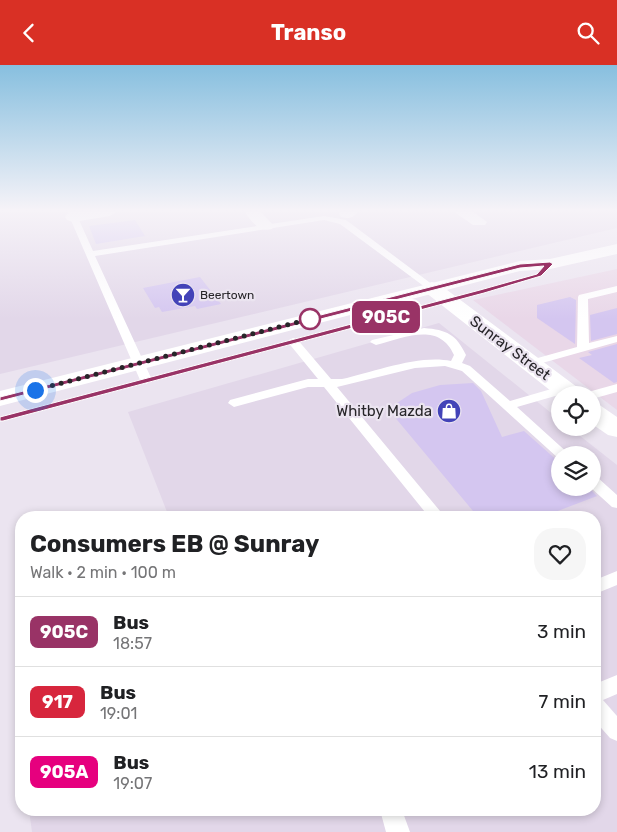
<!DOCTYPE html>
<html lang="en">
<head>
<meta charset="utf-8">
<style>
  body { margin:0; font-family:Rubik,sans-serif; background:#f6f6f6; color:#202124; height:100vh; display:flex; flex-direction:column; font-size:19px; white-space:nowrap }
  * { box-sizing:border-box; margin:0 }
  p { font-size:16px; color:#757577 }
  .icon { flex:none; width:28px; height:28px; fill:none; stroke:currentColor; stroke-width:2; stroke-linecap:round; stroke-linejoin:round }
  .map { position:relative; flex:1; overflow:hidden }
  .panel { position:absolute; left:15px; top:446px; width:586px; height:305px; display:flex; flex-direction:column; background:#fff; border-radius:20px; box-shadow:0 2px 8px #0003 }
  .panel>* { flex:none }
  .badge { padding:0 10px; border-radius:8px; font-size:18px; line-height:32px }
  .controls { position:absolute; left:551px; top:321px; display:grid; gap:10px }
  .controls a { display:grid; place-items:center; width:50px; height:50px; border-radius:50%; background:#fff; box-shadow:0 2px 8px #0003; font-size:25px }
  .you { position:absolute; width:25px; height:25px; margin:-12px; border:4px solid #fff; border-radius:50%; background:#1a73e8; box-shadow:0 0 0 8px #1a73e833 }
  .map>.badge { position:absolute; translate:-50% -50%; box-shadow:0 0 0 2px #fff }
  .round { display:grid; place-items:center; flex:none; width:52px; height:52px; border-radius:20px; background:#f6f6f6 }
  .head { display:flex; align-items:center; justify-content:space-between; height:85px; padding:0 15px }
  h1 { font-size:24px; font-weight:700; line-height:38px }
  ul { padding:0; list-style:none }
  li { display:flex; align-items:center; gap:15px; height:70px; padding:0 15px; border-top:1px solid #e0e0e0 }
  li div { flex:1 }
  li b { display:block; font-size:19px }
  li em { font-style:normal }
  li .badge { min-width:55px; font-weight:700; text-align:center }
  header { display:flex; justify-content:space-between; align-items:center; height:65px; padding:0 15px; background:#d93025; color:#fff; font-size:22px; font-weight:700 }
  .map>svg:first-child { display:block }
  .built { fill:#e2d7e9; fill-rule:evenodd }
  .industrial { fill:#e9d7e8 }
  .building { fill:#d4c6f0 }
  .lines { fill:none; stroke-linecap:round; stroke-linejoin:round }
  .lane { fill:#fff; fill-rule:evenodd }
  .street { fill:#fff; fill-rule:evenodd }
  .secondary { fill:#fff; fill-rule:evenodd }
  .line { fill:#936; stroke:#fff }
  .walk { stroke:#272529; stroke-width:5; stroke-dasharray:0 9 }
  .stop-dot { fill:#fff; stroke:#936; stroke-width:2.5 }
  .labels { text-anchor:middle; stroke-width:4.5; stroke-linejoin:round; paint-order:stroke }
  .far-poi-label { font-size:12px; fill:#272529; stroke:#ebe4f0; text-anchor:start }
  .street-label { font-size:15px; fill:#272529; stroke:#ebe4f0 }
  .poi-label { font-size:15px; fill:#272529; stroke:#ebe4f0; text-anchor:end }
</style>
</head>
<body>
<header><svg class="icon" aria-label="back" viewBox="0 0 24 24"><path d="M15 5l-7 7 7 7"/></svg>Transo<svg class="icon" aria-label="search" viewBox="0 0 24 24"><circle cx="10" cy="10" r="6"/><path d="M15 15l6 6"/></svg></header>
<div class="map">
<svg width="617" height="767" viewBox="0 0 617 767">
  <rect width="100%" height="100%" fill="#ebe4f0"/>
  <!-- built -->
  <g class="built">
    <polygon points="617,146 617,163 0,309 0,147"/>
    <path d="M439,258L560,355V362L570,363L617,400V767H32L29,745H595V452H169L128,347ZM560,390H592V422H560Z"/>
  </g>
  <!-- industrial -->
  <polygon class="industrial" points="617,204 617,345 473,235"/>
  <!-- building -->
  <g class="building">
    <polygon points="135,155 145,171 96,179 89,161"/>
    <polygon points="200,212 221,239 197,244 195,241 162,247 159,242 155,243 143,223"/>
    <polygon points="570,232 576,235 575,279 537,253 537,240"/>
    <polygon points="617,243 617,269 591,276 590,250"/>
    <polygon points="617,279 617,317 614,318 579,293 592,290 588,287"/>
    <polygon points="473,318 481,326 502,372 524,366 560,398 560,422 588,422 597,431 542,452 478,452 388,344 412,328 440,320"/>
  </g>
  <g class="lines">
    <!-- lane -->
    <g class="lane">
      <polygon points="67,146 75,146 93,186 324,151 346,155 437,223 435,225 429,225 340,159 324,155 95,191 152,315 146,319 140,315"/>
      <polygon points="617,221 617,227 588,234 589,278 617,271 617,277 535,300 527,300 525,298 527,296 577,282 578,232 579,230"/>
      <path d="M424,263C447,265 456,269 466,290L462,298L470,301L510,336L565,320L569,321L571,324L569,327L517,342L570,390H560V394L558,393L462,306L445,301L415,303L337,322L445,452H429L324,322H308L234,342L228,338L230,335L308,314H318L287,276L293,273L297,274L331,314H342C373,307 420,289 451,296L454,290C439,256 404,273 376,280L370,277L372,275Z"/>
      <polygon points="617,319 617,327 592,334 592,330 586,330 588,327"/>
      <polygon points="592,411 597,412 617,430 617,443 612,442 590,422 592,422"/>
      <polygon points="617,506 617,520 595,529 595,515"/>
      <polygon points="617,610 617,629 603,635 617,651 617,676 610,673 595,656 595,619"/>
      <polygon points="380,745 402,745 410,767 386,767"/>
    </g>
    <!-- street -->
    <g class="street">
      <polygon points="117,146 110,151 73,157 67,155 65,152 67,149 78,146"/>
      <path d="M244,146H260L274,161L272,164C259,168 251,156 244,146Z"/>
      <path d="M341,146H358C354,153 349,154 341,152L339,149Z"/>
      <polygon points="453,146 472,146 487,157 485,160 473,160"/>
      <polygon points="432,217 439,219 581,325 584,330 560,330 560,333 425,227 422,223 425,219"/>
      <polygon points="592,338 601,341 617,352 617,372 608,370 592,359"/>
    </g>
    <!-- secondary -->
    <polygon class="secondary" points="617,179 617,189 550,204 520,206 0,341 0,326 520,196 550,194"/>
  </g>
  <!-- sky -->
  <linearGradient id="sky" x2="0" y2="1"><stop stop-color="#87bfdf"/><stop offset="0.57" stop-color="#f6f3f8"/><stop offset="1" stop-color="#f6f3f8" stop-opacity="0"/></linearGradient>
  <rect width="617" height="254" fill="url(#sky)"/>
  <!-- line -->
  <polygon class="line" points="550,197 553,199 541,211 484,228 3,356 0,356 0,352 480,225 537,209 544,201 520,203 0,336 0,332 520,199"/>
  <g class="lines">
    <!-- walk -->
    <polyline class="walk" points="35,325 310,254"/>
  </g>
  <!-- icons -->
  <defs>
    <g id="bar-disc" transform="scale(1.25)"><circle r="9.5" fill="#4343b8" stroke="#ebe4f0"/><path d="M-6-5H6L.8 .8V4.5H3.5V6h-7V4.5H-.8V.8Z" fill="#fff"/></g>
    <g id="shop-disc" transform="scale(1.25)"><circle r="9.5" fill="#4343b8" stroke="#ebe4f0"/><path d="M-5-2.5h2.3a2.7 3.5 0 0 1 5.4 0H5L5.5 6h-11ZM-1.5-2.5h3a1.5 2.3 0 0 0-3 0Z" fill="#fff"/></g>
  </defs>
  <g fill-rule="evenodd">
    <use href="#bar-disc" x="183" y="230"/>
    <use href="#shop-disc" x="449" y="346"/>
  </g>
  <!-- markers -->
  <circle class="stop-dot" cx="310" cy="254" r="10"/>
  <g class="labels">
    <!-- far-poi labels -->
    <g class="far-poi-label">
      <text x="200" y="234">Beertown</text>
    </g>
    <!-- street labels -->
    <g class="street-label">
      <text transform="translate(510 283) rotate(37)" y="5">Sunray Street</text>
    </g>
    <!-- poi labels -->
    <g class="poi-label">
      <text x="432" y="351">Whitby Mazda</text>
    </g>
  </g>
</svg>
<div class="controls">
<a><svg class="icon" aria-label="locate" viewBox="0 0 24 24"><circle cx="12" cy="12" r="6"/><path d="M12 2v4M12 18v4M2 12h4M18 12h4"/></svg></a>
<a><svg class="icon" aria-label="layers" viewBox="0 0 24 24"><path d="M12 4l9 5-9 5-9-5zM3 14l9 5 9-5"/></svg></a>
</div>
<div class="you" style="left:35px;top:325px"></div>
<b class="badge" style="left:386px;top:252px;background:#936;color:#fff">905C</b>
<section class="panel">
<div class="head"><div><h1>Consumers EB @ Sunray</h1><p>Walk · 2 min · 100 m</p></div><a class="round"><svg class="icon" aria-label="heart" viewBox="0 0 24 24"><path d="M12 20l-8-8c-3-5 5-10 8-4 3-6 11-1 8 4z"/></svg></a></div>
<ul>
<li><span class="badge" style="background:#936;color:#fff">905C</span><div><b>Bus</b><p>18:57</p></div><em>3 min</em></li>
<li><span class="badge" style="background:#d7263d;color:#fff">917</span><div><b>Bus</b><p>19:01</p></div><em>7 min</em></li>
<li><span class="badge" style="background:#e6007e;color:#fff">905A</span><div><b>Bus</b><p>19:07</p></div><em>13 min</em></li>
</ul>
</section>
</div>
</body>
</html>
